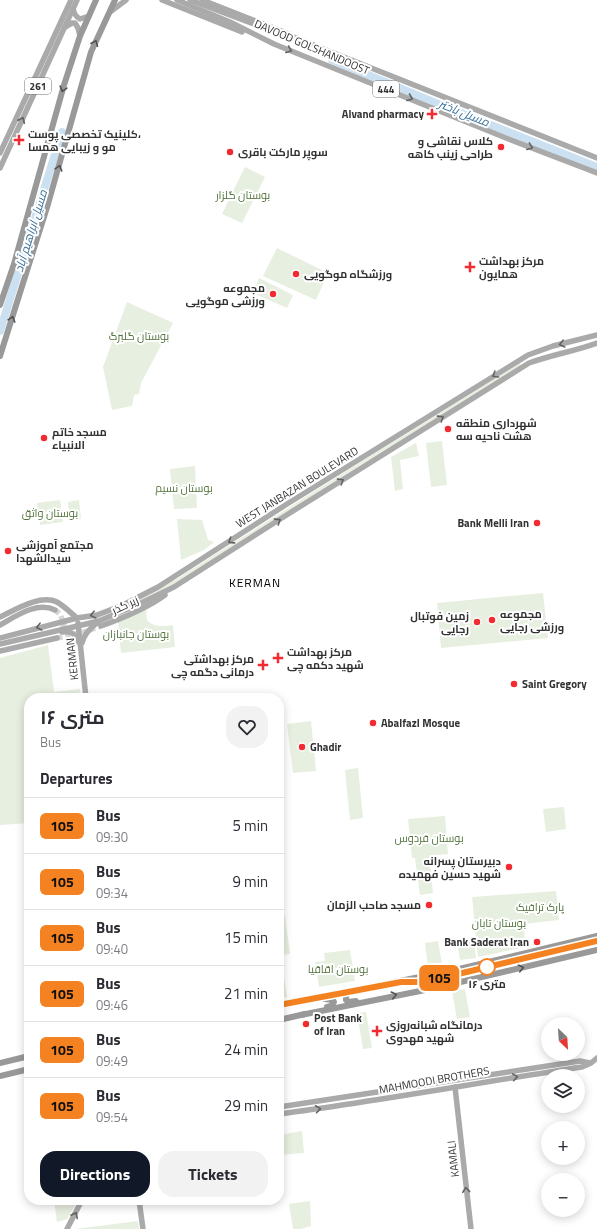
<!DOCTYPE html>
<html lang="en">
<head>
<meta charset="utf-8">
<style>
  body { margin:0; font-family:"Titillium Web",Cairo,sans-serif; background:#f2f2f3; color:#2b2b33; height:100vh; display:flex; flex-direction:column; font-size:15px; white-space:nowrap }
  * { box-sizing:border-box; margin:0 }
  p { font-size:13px; color:#7c7c81 }
  .icon { flex:none; width:22px; height:22px; fill:none; stroke:currentColor; stroke-width:2; stroke-linecap:round; stroke-linejoin:round }
  .map { position:relative; flex:1; overflow:hidden }
  .side { position:absolute; left:24px; top:693px; width:260px; height:512px; display:flex; flex-direction:column; background:#fff; border-radius:16px; box-shadow:0 2px 10px #0003 }
  .side>* { flex:none }
  .badge { padding:0 8px; border-radius:6px; font-size:14px; line-height:26px }
  .needle { width:26px; rotate:155deg }
  .fabs { position:absolute; left:541px; top:1017px; display:grid; gap:8px }
  .fabs a { display:grid; place-items:center; width:44px; height:44px; border-radius:50%; background:#fff; box-shadow:0 2px 10px #0003; font-size:20px }
  .map>.badge { position:absolute; translate:-50% -50%; box-shadow:0 0 0 2px #fff }
  h2 { padding:0 16px; font-size:15px; line-height:36px }
  .round { display:grid; place-items:center; flex:none; width:42px; height:42px; border-radius:16px; background:#f2f2f3 }
  .head { display:flex; align-items:center; justify-content:space-between; height:68px; padding:0 16px }
  h1 { font-size:19px; font-weight:700; line-height:30px }
  .button { display:flex; gap:8px; margin-top:auto; padding:8px 16px }
  .button a { flex:1; height:46px; border-radius:16px; background:#111827; color:#fff; font-size:16px; font-weight:700; line-height:46px; text-align:center }
  .button a+a { background:#f2f2f3; color:#2b2b33 }
  ul { padding:0; list-style:none }
  li { display:flex; align-items:center; gap:12px; height:56px; padding:0 16px; border-top:1px solid #e1e1e2 }
  li div { flex:1 }
  li b { display:block; font-size:15px }
  li em { font-style:normal }
  li .badge { min-width:44px; font-weight:700; text-align:center }
  .map>svg:first-child { display:block }
  .green { fill:#e7efe0 }
  .lines { fill:none; stroke-linecap:round; stroke-linejoin:round }
  .river { stroke:#cbe0f0; stroke-width:8 }
  .major-tunnel { stroke:#d6d6d6; stroke-width:5.5; stroke-dasharray:5.5 3; stroke-linecap:butt }
  .major { stroke:#aaa; stroke-width:5.5 }
  .highway { stroke:#999; stroke-width:6 }
  .oneway { stroke:#515151 }
  .oneway2 { stroke:#626262 }
  .line-casing { stroke:#fff; stroke-width:9 }
  .line { stroke:#f58220; stroke-width:6 }
  .poi-dot { fill:#f22b30; stroke:#fff; stroke-width:1.5 }
  .stop-dot { fill:#fff; stroke:#f58220; stroke-width:2 }
  .labels { text-anchor:middle; stroke-width:4; stroke-linejoin:round; paint-order:stroke }
  .shield { fill:#fff; stroke:#707070; stroke-width:1 }
  .shield-label { font-size:10px; font-weight:bold; fill:#323232 }
  .street-label { font-size:11px; fill:#323232; stroke:#fff }
  .poi-label { font-size:11px; font-weight:bold; fill:#323232; stroke:#fff; text-anchor:start }
  .park-label { font-size:11px; fill:#52723b; stroke:#fff }
  .stop-label { font-size:11px; font-weight:bold; fill:#323232; stroke:#fff }
  .water-label { font-size:12px; font-style:italic; fill:#38709b; stroke:#fff }
  .neighbourhood-label { font-size:12px; letter-spacing:1px; fill:#000; stroke:#fff }
</style>
</head>
<body>
<div class="map">
<svg width="597" height="1229" viewBox="0 0 597 1229">
  <rect width="100%" height="100%" fill="#fff"/>
  <!-- green -->
  <g class="green">
    <polygon points="245,167 265,177 242,223 222,214"/>
    <polygon points="277,248 328,273 316,300 263,276"/>
    <polygon points="259,278 293,295 287,308 253,293"/>
    <polygon points="127,302 173,323 141,383 139,394 134,395 132,406 112,410 103,367"/>
    <polygon points="520,363 521,364 519,367 349,472 180,581 123,609 91,621 88,620 149,593 178,578 348,470"/>
    <polygon points="442,441 447,485 431,487 426,443"/>
    <polygon points="416,443 419,456 400,460 403,489 395,491 391,457"/>
    <polygon points="195,466 197,508 174,509 170,469"/>
    <polygon points="60,500 63,522 40,525 37,503"/>
    <polygon points="79,500 81,519 70,521 68,502"/>
    <polygon points="177,519 202,520 208,540 214,542 204,550 181,560"/>
    <polygon points="543,593 548,638 441,648 437,603"/>
    <path d="M146,609L147,620C154,628 164,626 173,625L175,647L121,653L118,622Z"/>
    <polygon points="48,645 54,692 80,689 81,698 29,698 29,823 0,825 0,658"/>
    <polygon points="311,721 316,771 293,773 287,724"/>
    <polygon points="358,768 363,818 350,820 345,770"/>
    <polygon points="564,807 566,829 546,832 543,809"/>
    <polygon points="445,816 448,854 429,856 433,893 420,895 415,858 412,858 408,819"/>
    <polygon points="556,891 559,920 524,924 525,947 478,957 472,897"/>
    <polygon points="285,916 290,954 281,955 279,935 279,917"/>
    <polygon points="473,938 476,958 460,960 457,940"/>
    <polygon points="438,941 442,964 428,967 425,943"/>
    <polygon points="350,950 355,981 319,987 315,962 325,961 324,953"/>
    <polygon points="282,965 287,997 279,998 279,966"/>
    <polygon points="465,989 470,1017 457,1019 452,991"/>
    <polygon points="366,1012 372,1048 363,1049 357,1013"/>
    <polygon points="302,1131 304,1153 279,1155 279,1135"/>
    <polygon points="54,1200 78,1200 67,1219 57,1222"/>
    <polygon points="310,1201 311,1226 301,1229 293,1229 289,1204"/>
    <polygon points="138,1221 139,1229 75,1229"/>
  </g>
  <g class="lines">
    <!-- river -->
    <g class="river">
      <polyline points="332,60 443,106 597,167"/>
      <polyline points="0,331 62,132"/>
    </g>
    <!-- major-tunnel -->
    <g class="major-tunnel">
      <polyline points="55,610 60,614 64,624 61,633"/>
      <polyline points="57,638 84,632 101,626"/>
    </g>
    <!-- major -->
    <g class="major">
      <polyline points="162,0 242,32"/>
      <polyline points="177,0 230,22 274,44 511,140 597,173"/>
      <polyline points="190,0 283,35 291,36 597,158"/>
      <polyline points="202,0 289,34"/>
      <path d="M73,8C74,13 75,16 80,19L89,16"/>
      <polyline points="110,12 126,0"/>
      <polyline points="65,27 72,23 75,23 78,28 80,36"/>
      <polyline points="0,153 71,0"/>
      <polyline points="0,168 77,0"/>
      <path d="M0,617C15,610 40,594 57,602C64,606 71,613 77,618"/>
      <polyline points="78,623 86,698"/>
      <path d="M0,625C16,616 37,601 55,610"/>
      <path d="M101,626C123,618 146,609 165,595"/>
      <path d="M62,632C71,631 75,633 78,642"/>
      <polyline points="0,638 77,618 97,615 123,605 158,587 287,504 528,355 553,346 597,335"/>
      <path d="M82,643C84,634 90,628 98,622"/>
      <path d="M0,644L99,621L135,606L174,587L285,516L529,363C551,355 575,351 597,343"/>
      <polyline points="0,651 57,638"/>
      <polyline points="455,1087 471,1229"/>
      <polyline points="279,1107 580,1061 590,1063"/>
      <path d="M279,1114C380,1101 481,1082 582,1067L591,1063L597,1058"/>
      <polyline points="139,1200 143,1229"/>
      <polyline points="67,1229 82,1200"/>
    </g>
    <!-- highway -->
    <g class="highway">
      <polyline points="0,305 14,264 64,85 80,36 96,0"/>
      <polyline points="0,356 48,204 91,52 115,0"/>
      <polyline points="351,992 346,995 346,1000 349,1002 356,1001"/>
      <polyline points="325,999 333,1000 334,1002 331,1006 327,1007"/>
      <polyline points="279,1005 455,970 597,936"/>
      <polyline points="301,1015 435,988 597,950"/>
      <polyline points="279,1020 305,1014"/>
      <polyline points="0,1063 29,1056"/>
      <polyline points="0,1076 29,1069"/>
    </g>
  </g>
  <!-- one-way arrows -->
  <defs><path id="oneway-chevron" d="M-2-3.5L2.5 0L-2 3.5" fill="none" stroke-width="1.6" stroke-linecap="round" stroke-linejoin="round"/></defs>
  <g class="oneway">
    <use href="#oneway-chevron" transform="translate(95 43) rotate(-68)"/>
    <use href="#oneway-chevron" transform="translate(63 89) rotate(106)"/>
    <use href="#oneway-chevron" transform="translate(59 168) rotate(-73)"/>
    <use href="#oneway-chevron" transform="translate(12 319) rotate(-73)"/>
    <use href="#oneway-chevron" transform="translate(521 968) rotate(-13)"/>
    <use href="#oneway-chevron" transform="translate(394 995) rotate(-13)"/>
  </g>
  <g class="oneway2">
    <use href="#oneway-chevron" transform="translate(289 50) rotate(22)"/>
    <use href="#oneway-chevron" transform="translate(410 98) rotate(22)"/>
    <use href="#oneway-chevron" transform="translate(22 120) rotate(-65)"/>
    <use href="#oneway-chevron" transform="translate(530 147) rotate(21)"/>
    <use href="#oneway-chevron" transform="translate(562 344) rotate(167)"/>
    <use href="#oneway-chevron" transform="translate(495 375) rotate(149)"/>
    <use href="#oneway-chevron" transform="translate(441 418) rotate(-32)"/>
    <use href="#oneway-chevron" transform="translate(341 481) rotate(-32)"/>
    <use href="#oneway-chevron" transform="translate(278 521) rotate(-33)"/>
    <use href="#oneway-chevron" transform="translate(231 541) rotate(147)"/>
    <use href="#oneway-chevron" transform="translate(93 615) rotate(166)"/>
    <use href="#oneway-chevron" transform="translate(39 627) rotate(166)"/>
    <use href="#oneway-chevron" transform="translate(515 1077) rotate(-9)"/>
    <use href="#oneway-chevron" transform="translate(318 1109) rotate(-8)"/>
    <use href="#oneway-chevron" transform="translate(466 1190) rotate(-96)"/>
    <use href="#oneway-chevron" transform="translate(75 1215) rotate(-63)"/>
  </g>
  <g class="lines">
    <!-- line casing -->
    <g class="line-casing">
      <polyline id="line" points="279,1005 401,982 418,982 454,975 597,941"/>
    </g>
    <!-- line -->
    <use href="#line" class="line"/>
  </g>
  <!-- markers -->
  <g class="poi-dot">
    <path d="M430 108h4v4h4v4h-4v4h-4v-4h-4v-4h4z"/>
    <path d="M17 134h4v4h4v4h-4v4h-4v-4h-4v-4h4z"/>
    <circle cx="501" cy="147" r="4"/>
    <circle cx="230" cy="152" r="4"/>
    <path d="M468 261h4v4h4v4h-4v4h-4v-4h-4v-4h4z"/>
    <circle cx="296" cy="274" r="4"/>
    <circle cx="273" cy="294" r="4"/>
    <circle cx="448" cy="429" r="4"/>
    <circle cx="44" cy="438" r="4"/>
    <circle cx="537" cy="523" r="4"/>
    <circle cx="8" cy="551" r="4"/>
    <circle cx="492" cy="620" r="4"/>
    <circle cx="477" cy="622" r="4"/>
    <path d="M276 652h4v4h4v4h-4v4h-4v-4h-4v-4h4z"/>
    <path d="M261 659h4v4h4v4h-4v4h-4v-4h-4v-4h4z"/>
    <circle cx="514" cy="684" r="4"/>
    <circle cx="373" cy="723" r="4"/>
    <circle cx="302" cy="747" r="4"/>
    <circle cx="509" cy="867" r="4"/>
    <circle cx="429" cy="905" r="4"/>
    <circle cx="537" cy="942" r="4"/>
    <circle cx="306" cy="1024" r="4"/>
    <path d="M375 1025h4v4h4v4h-4v4h-4v-4h-4v-4h4z"/>
  </g>
  <circle class="stop-dot" cx="487" cy="967" r="8"/>
  <g class="labels">
    <!-- shield labels -->
    <g class="shield">
      <rect x="25" y="78" width="26" height="16" rx="3"/>
      <rect x="373" y="81" width="26" height="16" rx="3"/>
    </g>
    <g class="shield-label">
      <text x="38" y="90">261</text>
      <text x="386" y="93">444</text>
    </g>
    <!-- street labels -->
    <g class="street-label">
      <text transform="translate(312 47) rotate(23)" y="4">DAVOOD GOLSHANDOOST</text>
      <text transform="translate(297 487) rotate(-32)" y="4">WEST JANBAZAN BOULEVARD</text>
      <text transform="translate(125 605) rotate(-25)" y="4">زیر گذر</text>
      <text transform="translate(72 659) rotate(-96)" y="4">KERMAN</text>
      <text transform="translate(434 1080) rotate(-10)" y="4">MAHMOODI BROTHERS</text>
      <text transform="translate(453 1159) rotate(-96)" y="4">KAMALI</text>
    </g>
    <!-- poi labels -->
    <g class="poi-label">
      <text x="424" y="118" text-anchor="end">Alvand pharmacy</text>
      <text x="28" y="138">کلینیک تخصصی پوست،<tspan x="28" dy="13">مو و زیبایی همسا</tspan></text>
      <text x="493" y="145" text-anchor="end">کلاس نقاشی و<tspan x="493" dy="13">طراحی زینب کاهه</tspan></text>
      <text x="238" y="156">سوپر مارکت باقری</text>
      <text x="479" y="265">مرکز بهداشت<tspan x="479" dy="13">همایون</tspan></text>
      <text x="304" y="278">ورزشگاه موگویی</text>
      <text x="265" y="292" text-anchor="end">مجموعه<tspan x="265" dy="13">ورزشی موگویی</tspan></text>
      <text x="456" y="427">شهرداری منطقه<tspan x="456" dy="13">هشت ناحیه سه</tspan></text>
      <text x="52" y="436">مسجد خاتم<tspan x="52" dy="13">الانبیاء</tspan></text>
      <text x="529" y="527" text-anchor="end">Bank Melli Iran</text>
      <text x="16" y="549">مجتمع آموزشی<tspan x="16" dy="13">سیدالشهدا</tspan></text>
      <text x="500" y="618">مجموعه<tspan x="500" dy="13">ورزشی رجایی</tspan></text>
      <text x="469" y="620" text-anchor="end">زمین فوتبال<tspan x="469" dy="13">رجایی</tspan></text>
      <text x="287" y="656">مرکز بهداشت<tspan x="287" dy="13">شهید دکمه چی</tspan></text>
      <text x="254" y="663" text-anchor="end">مرکز بهداشتی<tspan x="254" dy="13">درمانی دگمه چی</tspan></text>
      <text x="522" y="688">Saint Gregory</text>
      <text x="381" y="727">Abalfazl Mosque</text>
      <text x="310" y="751">Ghadir</text>
      <text x="501" y="865" text-anchor="end">دبیرستان پسرانه<tspan x="501" dy="13">شهید حسین فهمیده</tspan></text>
      <text x="421" y="909" text-anchor="end">مسجد صاحب الزمان</text>
      <text x="529" y="946" text-anchor="end">Bank Saderat Iran</text>
      <text x="314" y="1022">Post Bank<tspan x="314" dy="13">of Iran</tspan></text>
      <text x="386" y="1029">درمانگاه شبانه‌روزی<tspan x="386" dy="13">شهید مهدوی</tspan></text>
    </g>
    <!-- park labels -->
    <g class="park-label">
      <text x="243" y="199">بوستان گلزار</text>
      <text x="139" y="340">بوستان گلبرگ</text>
      <text x="184" y="492">بوستان نسیم</text>
      <text x="50" y="517">بوستان واثق</text>
      <text x="136" y="638">بوستان جانبازان</text>
      <text x="429" y="842">بوستان فردوس</text>
      <text x="540" y="911">پارک ترافیک</text>
      <text x="499" y="927">بوستان تابان</text>
      <text x="338" y="973">بوستان اقاقیا</text>
    </g>
    <!-- stop labels -->
    <g class="stop-label">
      <text x="487" y="988">۱۶ متری</text>
    </g>
    <!-- water labels -->
    <g class="water-label">
      <text transform="translate(464 113) rotate(22)" y="4">مسیل باختر</text>
      <text transform="translate(31 231) rotate(-73)" y="4">مسیل ابراهیم آباد</text>
    </g>
    <!-- neighbourhood labels -->
    <g class="neighbourhood-label">
      <text x="255" y="587">KERMAN</text>
    </g>
  </g>
</svg>
<div class="fabs">
<a><svg class="needle" viewBox="-14 -14 28 28"><path d="M0-13l5 13h-10z" fill="#e53935"/><path d="M0 13l5-13h-10z" fill="#7c7c81"/></svg></a>
<a><svg class="icon" aria-label="layers" viewBox="0 0 24 24"><path d="M12 4l9 5-9 5-9-5zM3 14l9 5 9-5"/></svg></a>
<a>+</a>
<a>−</a>
</div>
<b class="badge" style="left:439px;top:978px;background:#f58220;color:#111">105</b>
<section class="side">
<div class="head"><div><h1>۱۶ متری</h1><p>Bus</p></div><a class="round"><svg class="icon" aria-label="heart" viewBox="0 0 24 24"><path d="M12 20l-8-8c-3-5 5-10 8-4 3-6 11-1 8 4z"/></svg></a></div>
<h2>Departures</h2>
<ul>
<li><span class="badge" style="background:#f58220;color:#111">105</span><div><b>Bus</b><p>09:30</p></div><em>5 min</em></li>
<li><span class="badge" style="background:#f58220;color:#111">105</span><div><b>Bus</b><p>09:34</p></div><em>9 min</em></li>
<li><span class="badge" style="background:#f58220;color:#111">105</span><div><b>Bus</b><p>09:40</p></div><em>15 min</em></li>
<li><span class="badge" style="background:#f58220;color:#111">105</span><div><b>Bus</b><p>09:46</p></div><em>21 min</em></li>
<li><span class="badge" style="background:#f58220;color:#111">105</span><div><b>Bus</b><p>09:49</p></div><em>24 min</em></li>
<li><span class="badge" style="background:#f58220;color:#111">105</span><div><b>Bus</b><p>09:54</p></div><em>29 min</em></li>
</ul>
<div class="button"><a>Directions</a><a>Tickets</a></div>
</section>
</div>
</body>
</html>
